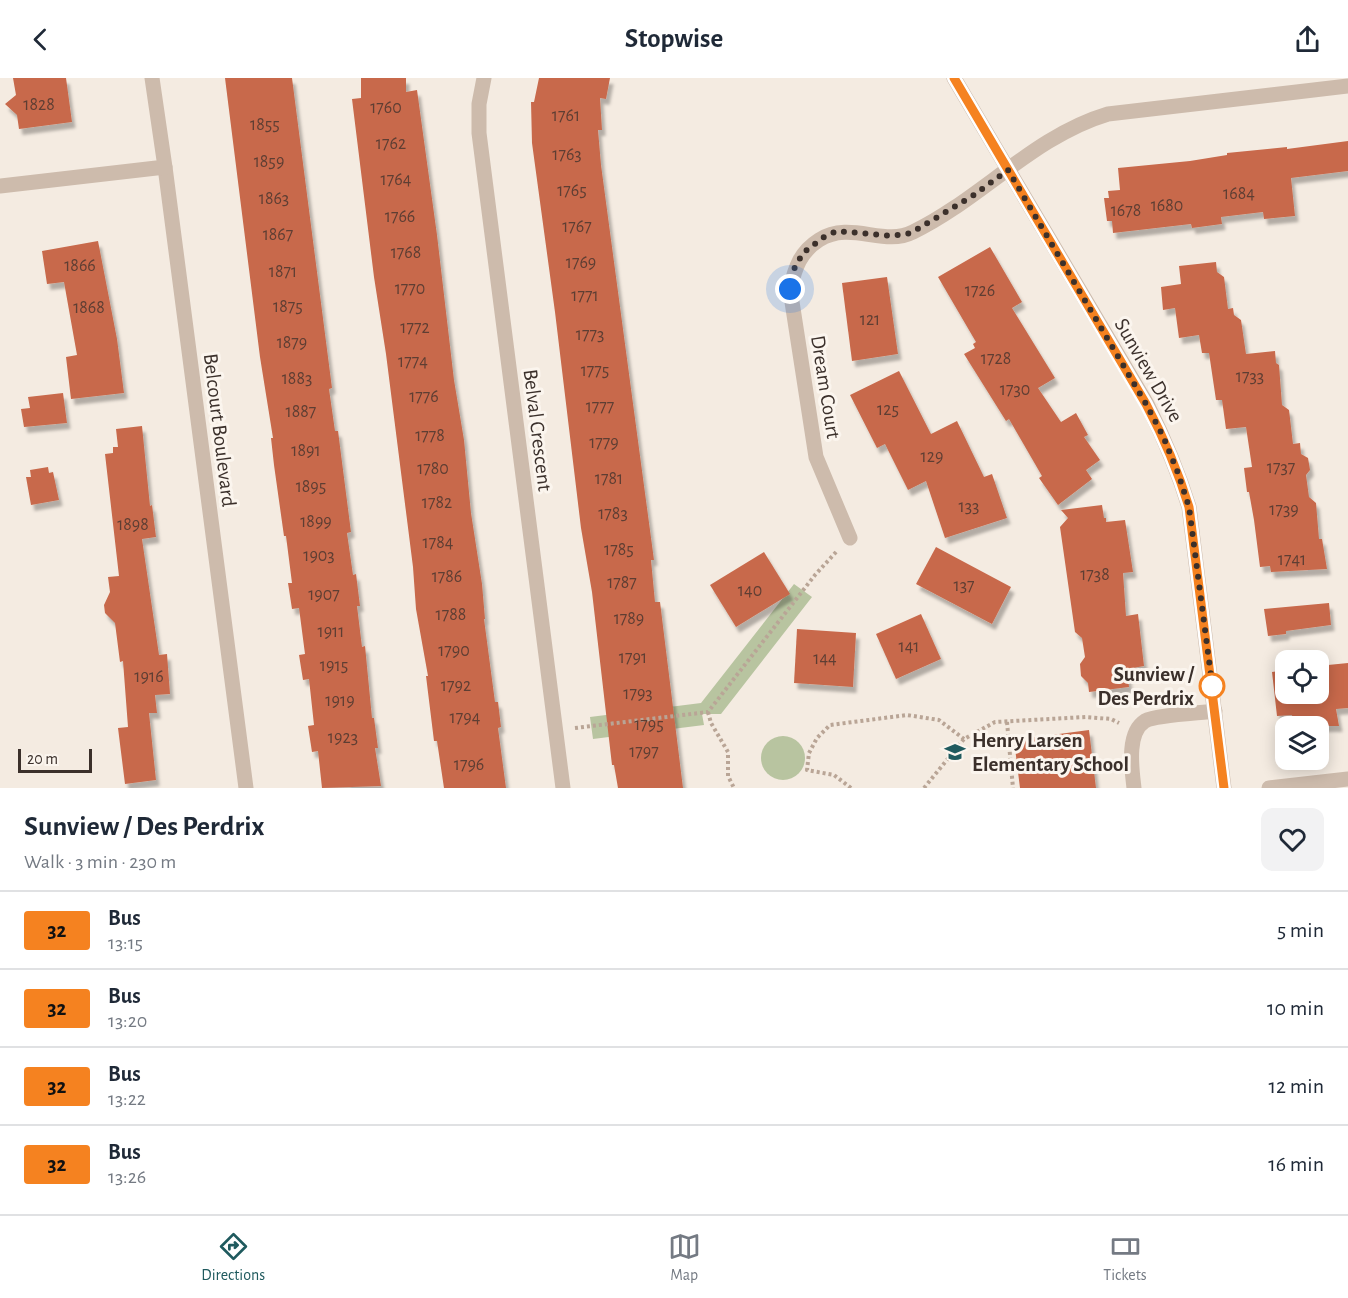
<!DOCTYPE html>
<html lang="en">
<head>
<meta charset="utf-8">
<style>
  body { margin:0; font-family:"Alegreya Sans",sans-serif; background:#f2f2f3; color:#1f2937; height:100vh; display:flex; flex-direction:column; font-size:22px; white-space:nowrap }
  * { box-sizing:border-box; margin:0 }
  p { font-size:20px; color:#747a83 }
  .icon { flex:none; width:33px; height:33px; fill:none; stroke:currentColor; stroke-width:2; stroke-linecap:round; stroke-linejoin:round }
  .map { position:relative; height:710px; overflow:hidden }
  .sheet { display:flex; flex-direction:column; background:#fff; flex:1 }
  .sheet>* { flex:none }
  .badge { padding:0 12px; border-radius:4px; font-size:21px; line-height:39px }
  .tools { position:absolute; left:1275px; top:572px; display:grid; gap:12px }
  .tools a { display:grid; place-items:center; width:54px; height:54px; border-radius:12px; background:#fff; box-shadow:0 3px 15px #0003; font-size:30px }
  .scale { position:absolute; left:18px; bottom:15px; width:74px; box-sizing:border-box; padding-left:6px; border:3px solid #3b302b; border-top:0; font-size:16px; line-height:21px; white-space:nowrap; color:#3b302b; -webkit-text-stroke:4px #fbf5ee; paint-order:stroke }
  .you { position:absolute; width:30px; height:30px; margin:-15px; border:4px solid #fff; border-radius:50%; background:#1a73e8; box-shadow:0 0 0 9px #1a73e833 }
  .map>.badge { position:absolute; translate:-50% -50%; box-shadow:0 0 0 3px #fff }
  .round { display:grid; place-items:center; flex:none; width:63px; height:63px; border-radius:12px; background:#f2f2f3 }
  .summary { display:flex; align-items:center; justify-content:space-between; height:102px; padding:0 24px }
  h1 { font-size:28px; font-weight:600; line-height:45px }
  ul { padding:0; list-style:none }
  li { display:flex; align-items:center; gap:18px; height:78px; padding:0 24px; border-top:2px solid #e0e1e3 }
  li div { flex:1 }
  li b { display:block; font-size:22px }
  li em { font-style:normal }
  li .badge { min-width:66px; font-weight:700; text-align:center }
  header { display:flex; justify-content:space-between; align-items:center; height:78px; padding:0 24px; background:#fff; font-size:27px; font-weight:600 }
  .tab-bar { display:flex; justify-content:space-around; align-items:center; height:84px; border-top:2px solid #e0e1e3; background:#fff; font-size:16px; color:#747a83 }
  .tab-bar a { display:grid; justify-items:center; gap:3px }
  .tab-bar .current { color:#1f5a5e }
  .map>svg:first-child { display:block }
  .green { fill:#b8c4a0 }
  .building { fill:#c8694b; filter:url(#shadow) }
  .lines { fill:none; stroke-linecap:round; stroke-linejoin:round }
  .path { stroke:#b9a596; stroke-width:4; stroke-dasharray:3 3; stroke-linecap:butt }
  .service { stroke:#cdbbac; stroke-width:15 }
  .minor { stroke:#cdbbac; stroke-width:15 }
  .tertiary { stroke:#cdbbac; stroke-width:15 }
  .line-casing { stroke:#fff; stroke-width:14 }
  .line { stroke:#f58220; stroke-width:9 }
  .walk { stroke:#3b302b; stroke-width:6; stroke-dasharray:0 10.8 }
  .stop-dot { fill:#fff; stroke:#f58220; stroke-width:3 }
  .labels { text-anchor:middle; stroke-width:6; stroke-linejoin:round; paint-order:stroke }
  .number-label { font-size:18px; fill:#5e3e33 }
  .street-label { font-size:21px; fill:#3b302b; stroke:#fbf5ee }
  .stop-label { font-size:21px; font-weight:bold; fill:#3b302b; stroke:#fbf5ee; text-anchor:end }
  .poi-label { font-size:21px; font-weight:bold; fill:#3b302b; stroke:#fbf5ee; text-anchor:start }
</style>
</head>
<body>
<header><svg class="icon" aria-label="back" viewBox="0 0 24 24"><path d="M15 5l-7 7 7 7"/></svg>Stopwise<svg class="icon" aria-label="share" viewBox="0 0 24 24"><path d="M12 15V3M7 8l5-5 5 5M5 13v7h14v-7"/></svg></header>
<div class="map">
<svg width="1348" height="710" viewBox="0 0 1348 710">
  <defs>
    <filter id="shadow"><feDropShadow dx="3.5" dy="6" stdDeviation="1.5" flood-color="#0004"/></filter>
  </defs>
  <rect width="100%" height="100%" fill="#f4ebe1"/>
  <!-- green -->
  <g class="green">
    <polygon points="794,506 812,519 721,636 702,636 704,647 593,661 590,639 701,625"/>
    <circle cx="783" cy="680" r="22"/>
  </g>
  <!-- building -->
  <g class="building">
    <polygon points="13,0 66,0 72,44 19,51 17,37 5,26 16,17"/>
    <polygon points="225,0 292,0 332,310 329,311 335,353 338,353 351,454 347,455 353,497 356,496 360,528 357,528 362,569 365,568 372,640 374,640 378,670 375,670 381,708 322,710 318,673 312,674 308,648 314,647 309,601 303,602 299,577 305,576 299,530 292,531 288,505 292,505 286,458 284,458 274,387 271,360 273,360 260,279"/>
    <polygon points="361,0 406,0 406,14 417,12 437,157 454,302 464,362 471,435 482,506 485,541 484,541 495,624 498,624 501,649 498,650 506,710 444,710 437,663 434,663 426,598 428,598 416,531 413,489 386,276 374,199 352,21 361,20"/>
    <polygon points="539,0 610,0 606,21 600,20 602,52 598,52 601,87 654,482 651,482 655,524 660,524 683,710 618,710 614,687 612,687 592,514 581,450 555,234 532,65 531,24 534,24"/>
    <polygon points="1348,63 1348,93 1291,100 1295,138 1264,141 1263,134 1221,139 1222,146 1192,150 1191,146 1113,155 1112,143 1107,143 1104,120 1109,120 1108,113 1120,112 1118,90 1190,83 1227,77 1227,75 1287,69 1287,71"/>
    <polygon points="98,163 117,261 124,315 71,321 66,279 77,277 64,204 47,206 42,173"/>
    <polygon points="990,169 1022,224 1012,230 1055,300 1038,310 1061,344 1076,335 1088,357 1084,359 1100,382 1086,392 1092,401 1058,427 1039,400 1042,398 1009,341 1006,343 964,276 975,270 973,266 976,264 938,199"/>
    <polygon points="1216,184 1217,194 1224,199 1228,231 1233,230 1234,237 1241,242 1246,276 1275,273 1276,285 1279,287 1282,327 1289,332 1293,366 1300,365 1301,376 1308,380 1310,392 1306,397 1309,419 1316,425 1319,461 1322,461 1327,491 1271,494 1270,488 1260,489 1254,442 1249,414 1247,414 1244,390 1252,389 1246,349 1226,351 1222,322 1216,322 1209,275 1202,275 1199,257 1179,260 1175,230 1163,232 1161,209 1181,206 1179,188"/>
    <polygon points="887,199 898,276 852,283 842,205"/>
    <polygon points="899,293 931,356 957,343 984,399 992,396 1007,440 945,460 926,403 908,412 885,366 877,370 850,317"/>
    <polygon points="63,315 67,345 24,349 21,331 30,330 28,319"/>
    <polygon points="142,348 150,428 152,427 156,459 142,461 159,577 167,576 170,616 155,617 157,635 149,635 156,702 125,706 118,650 128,649 123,583 120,584 115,545 105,535 104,527 110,514 108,499 119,498 105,376 113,375 113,369 118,369 116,351"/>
    <polygon points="48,389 49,395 53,394 59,422 31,427 26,399 31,399 30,392"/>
    <polygon points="1102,427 1104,440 1106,440 1106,444 1125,442 1133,494 1123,495 1126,538 1138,536 1144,588 1127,591 1129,609 1089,614 1088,605 1081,598 1080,586 1085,579 1082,560 1075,554 1060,449 1068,440 1061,432"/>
    <polygon points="936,469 1011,509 992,546 916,506"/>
    <polygon points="764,474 790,516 736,549 710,507"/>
    <polygon points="1329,525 1331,547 1286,553 1286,556 1268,558 1264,531"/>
    <polygon points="921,536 941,581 896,601 876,556"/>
    <polygon points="797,551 856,555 853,609 794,605"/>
    <polygon points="1348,585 1348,630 1336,631 1339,648 1293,648 1292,637 1277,638 1272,594 1286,592 1286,615 1318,615 1318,588"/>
    <polygon points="1089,652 1096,710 1020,710 1014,662"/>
  </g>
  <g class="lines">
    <!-- path -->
    <g class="path">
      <polyline points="708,634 711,645 728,674 728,698 734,710"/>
      <polyline points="1007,644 1013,710"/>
      <polyline points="575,650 708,634 815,497 837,473"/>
      <polyline points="851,710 834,697 807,692 809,675 817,660 830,647 907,637 939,642 964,661"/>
      <polyline points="924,710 964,661 995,644 1086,639 1111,641 1119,645"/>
    </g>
    <!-- service -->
    <path class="service" d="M1134,710C1132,692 1126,655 1145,643C1155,637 1201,635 1215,633"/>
    <!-- minor -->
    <g class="minor">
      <polyline points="484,0 479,26 479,55 563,710"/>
      <polyline points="165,89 246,710"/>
      <path d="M850,460L816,379L790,211C795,190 800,174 819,162C851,142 883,169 913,154C981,121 1034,58 1108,36L1348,8"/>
      <polyline points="1269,710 1348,701"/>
    </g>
    <!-- tertiary -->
    <g class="tertiary">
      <path d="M954,0L1147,326C1164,360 1178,393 1189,429L1224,710"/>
      <polyline points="0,108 165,89 152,0"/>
    </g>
  </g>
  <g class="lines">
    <!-- line casing -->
    <g class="line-casing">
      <path id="line" d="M954,0L1146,326C1164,360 1178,393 1189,429L1224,710"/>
    </g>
    <!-- line -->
    <use href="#line" class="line"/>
    <!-- walk -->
    <polyline class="walk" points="790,211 794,191 803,175 824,159 837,153 892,158 911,155 974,117 1008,92 1146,326 1163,358 1178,395 1189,429 1213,613 1212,608"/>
  </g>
  <!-- icons -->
  <defs>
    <g id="school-bare" transform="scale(1.62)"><path d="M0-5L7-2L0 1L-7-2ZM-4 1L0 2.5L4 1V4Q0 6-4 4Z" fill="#1f5a5e" stroke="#fbf5ee" stroke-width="2.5" paint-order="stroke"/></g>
  </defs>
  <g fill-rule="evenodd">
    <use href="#school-bare" x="955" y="674"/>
  </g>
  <!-- markers -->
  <circle class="stop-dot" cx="1212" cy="608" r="12"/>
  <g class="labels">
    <!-- number labels -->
    <g class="number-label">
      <text x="39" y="32">1828</text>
      <text x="386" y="35">1760</text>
      <text x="566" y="43">1761</text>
      <text x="265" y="52">1855</text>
      <text x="391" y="71">1762</text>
      <text x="567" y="82">1763</text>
      <text x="269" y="89">1859</text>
      <text x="396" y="107">1764</text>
      <text x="572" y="118">1765</text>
      <text x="1239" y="121">1684</text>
      <text x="274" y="126">1863</text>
      <text x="1167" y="133">1680</text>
      <text x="1126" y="138">1678</text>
      <text x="400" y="144">1766</text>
      <text x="577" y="154">1767</text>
      <text x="278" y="162">1867</text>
      <text x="406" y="180">1768</text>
      <text x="581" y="190">1769</text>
      <text x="80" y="193">1866</text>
      <text x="283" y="199">1871</text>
      <text x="410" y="216">1770</text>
      <text x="980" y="218">1726</text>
      <text x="585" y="223">1771</text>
      <text x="288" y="234">1875</text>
      <text x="89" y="235">1868</text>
      <text x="870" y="247">121</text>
      <text x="415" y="255">1772</text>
      <text x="590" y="262">1773</text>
      <text x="292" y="270">1879</text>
      <text x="996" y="286">1728</text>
      <text x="413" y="289">1774</text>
      <text x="595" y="298">1775</text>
      <text x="1250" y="304">1733</text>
      <text x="297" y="306">1883</text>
      <text x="1015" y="317">1730</text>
      <text x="424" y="324">1776</text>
      <text x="600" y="334">1777</text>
      <text x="888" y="337">125</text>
      <text x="301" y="339">1887</text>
      <text x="430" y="363">1778</text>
      <text x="604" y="370">1779</text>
      <text x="306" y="378">1891</text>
      <text x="932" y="384">129</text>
      <text x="1281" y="395">1737</text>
      <text x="433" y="396">1780</text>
      <text x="609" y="406">1781</text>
      <text x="311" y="414">1895</text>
      <text x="437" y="430">1782</text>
      <text x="969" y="434">133</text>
      <text x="1284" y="437">1739</text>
      <text x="613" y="441">1783</text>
      <text x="316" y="449">1899</text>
      <text x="133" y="452">1898</text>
      <text x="438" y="470">1784</text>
      <text x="619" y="477">1785</text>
      <text x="319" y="483">1903</text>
      <text x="1292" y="487">1741</text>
      <text x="1095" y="502">1738</text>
      <text x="447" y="504">1786</text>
      <text x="622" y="510">1787</text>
      <text x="964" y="513">137</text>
      <text x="750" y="518">140</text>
      <text x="324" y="522">1907</text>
      <text x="451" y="542">1788</text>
      <text x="629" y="546">1789</text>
      <text x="331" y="559">1911</text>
      <text x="909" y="574">141</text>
      <text x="454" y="578">1790</text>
      <text x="633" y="585">1791</text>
      <text x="825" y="586">144</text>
      <text x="334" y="593">1915</text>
      <text x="149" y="604">1916</text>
      <text x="456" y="613">1792</text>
      <text x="638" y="621">1793</text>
      <text x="340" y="628">1919</text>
      <text x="465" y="645">1794</text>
      <text x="649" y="652">1795</text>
      <text x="343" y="665">1923</text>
      <text x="644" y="679">1797</text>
      <text x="469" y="692">1796</text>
    </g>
    <!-- street labels -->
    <g class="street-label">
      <text transform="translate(1149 292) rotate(60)" y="7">Sunview Drive</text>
      <text transform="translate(826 309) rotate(81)" y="7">Dream Court</text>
      <text transform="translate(220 352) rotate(83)" y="7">Belcourt Boulevard</text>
      <text transform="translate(538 352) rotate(83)" y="7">Belval Crescent</text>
    </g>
    <!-- stop labels -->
    <g class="stop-label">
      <text x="1194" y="603">Sunview /<tspan x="1194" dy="24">Des Perdrix</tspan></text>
    </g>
    <!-- poi labels -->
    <g class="poi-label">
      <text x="972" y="669">Henry Larsen<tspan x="972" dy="24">Elementary School</tspan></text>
    </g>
  </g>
</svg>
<div class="tools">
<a><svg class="icon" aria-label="locate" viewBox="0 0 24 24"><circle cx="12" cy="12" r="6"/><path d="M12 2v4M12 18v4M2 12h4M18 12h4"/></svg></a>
<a><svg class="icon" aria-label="layers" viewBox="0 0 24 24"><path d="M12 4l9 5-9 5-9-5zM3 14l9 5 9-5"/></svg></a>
</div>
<div class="scale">20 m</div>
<div class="you" style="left:790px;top:211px"></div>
</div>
<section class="sheet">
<div class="summary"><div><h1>Sunview / Des Perdrix</h1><p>Walk · 3 min · 230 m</p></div><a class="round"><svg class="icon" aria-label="heart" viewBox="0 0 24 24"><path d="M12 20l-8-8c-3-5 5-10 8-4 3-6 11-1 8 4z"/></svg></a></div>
<ul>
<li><span class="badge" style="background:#f58220;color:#111">32</span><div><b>Bus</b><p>13:15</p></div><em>5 min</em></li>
<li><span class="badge" style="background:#f58220;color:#111">32</span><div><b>Bus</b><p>13:20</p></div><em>10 min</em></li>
<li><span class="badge" style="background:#f58220;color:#111">32</span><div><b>Bus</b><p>13:22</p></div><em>12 min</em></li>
<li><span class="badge" style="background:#f58220;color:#111">32</span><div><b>Bus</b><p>13:26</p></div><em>16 min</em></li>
</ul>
</section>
<nav class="tab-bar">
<a class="current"><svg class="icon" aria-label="directions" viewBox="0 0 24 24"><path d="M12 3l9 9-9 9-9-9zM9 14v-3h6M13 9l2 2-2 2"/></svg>Directions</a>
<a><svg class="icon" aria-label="map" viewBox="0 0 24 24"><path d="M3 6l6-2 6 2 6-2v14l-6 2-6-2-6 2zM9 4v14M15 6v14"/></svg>Map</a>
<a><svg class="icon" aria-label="tickets" viewBox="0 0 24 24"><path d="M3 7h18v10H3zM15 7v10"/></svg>Tickets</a>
</nav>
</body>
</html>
